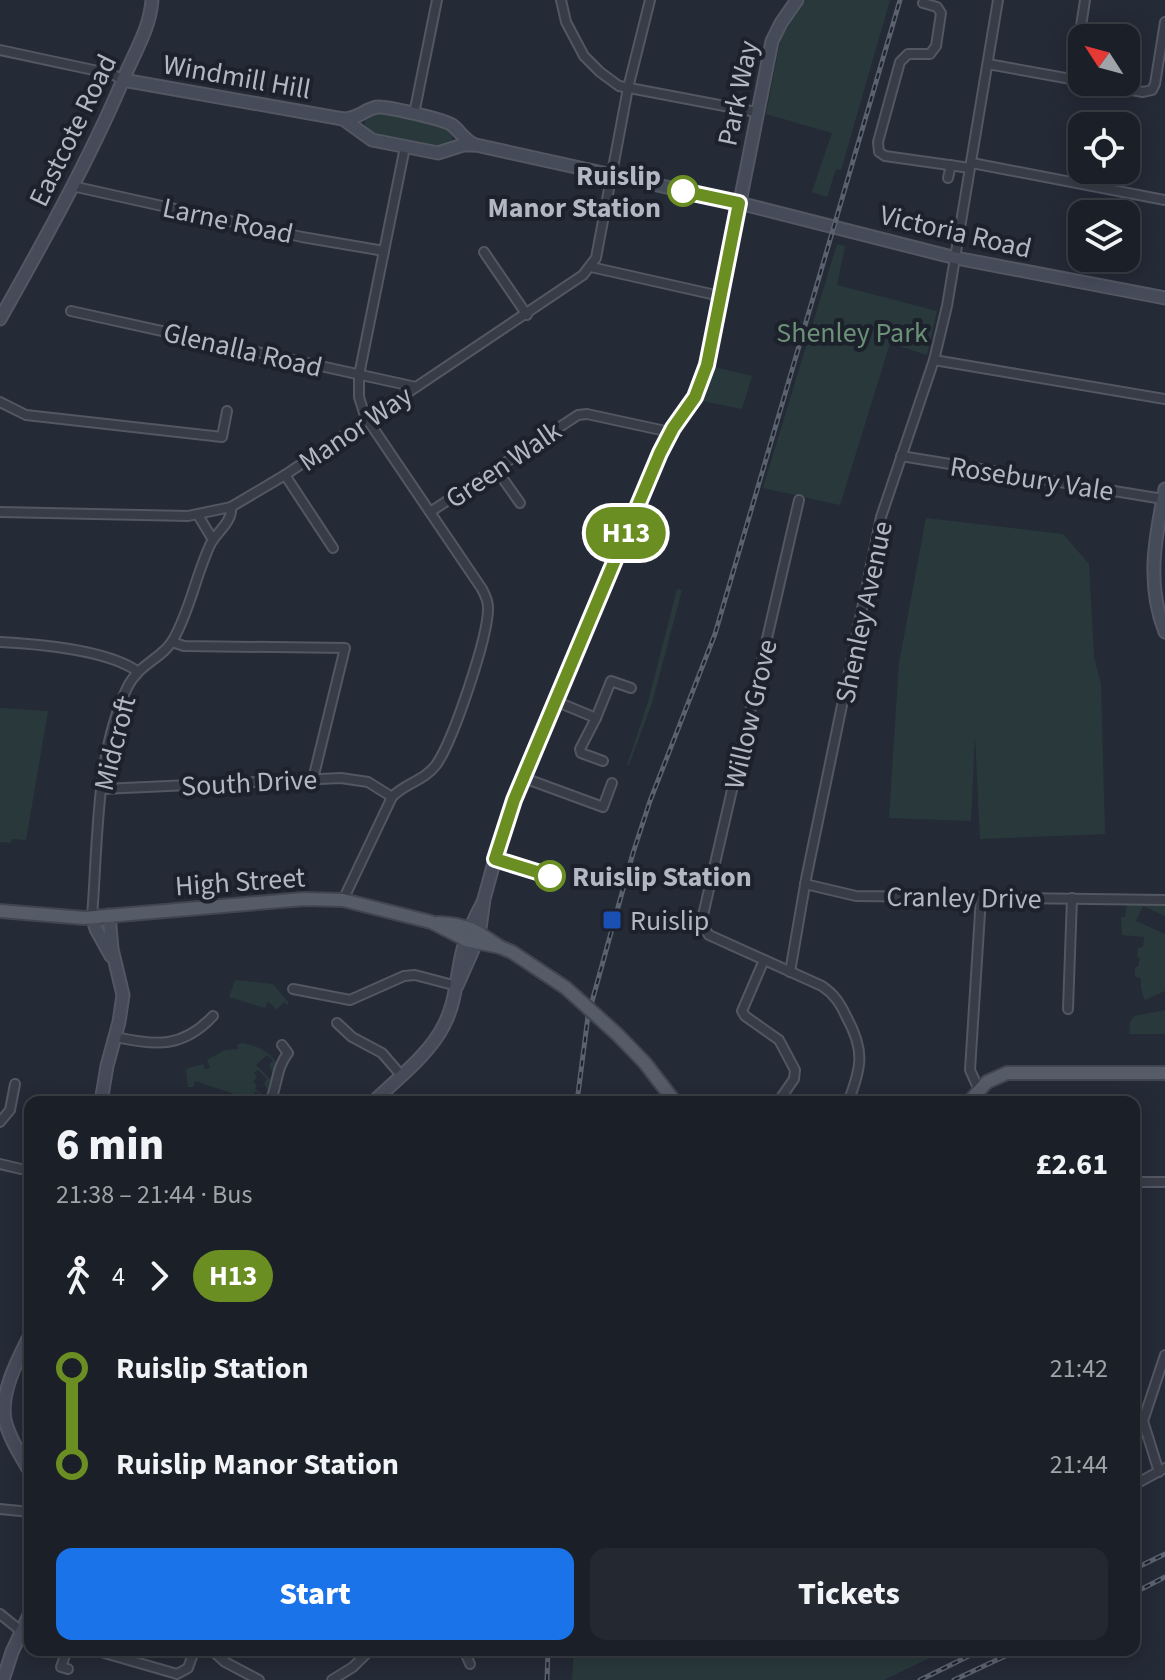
<!DOCTYPE html>
<html lang="en">
<head>
<meta charset="utf-8">
<style>
  body { margin:0; font-family:"Source Sans 3",sans-serif; background:#242830; color:#f1f3f6; height:100vh; display:flex; flex-direction:column; font-size:30px; white-space:nowrap }
  * { box-sizing:border-box; margin:0 }
  p { font-size:26px; color:#a0a3a8 }
  .icon { flex:none; width:44px; height:44px; fill:none; stroke:currentColor; stroke-width:2; stroke-linecap:round; stroke-linejoin:round }
  .map { position:relative; flex:1; overflow:hidden }
  .drawer { position:absolute; left:24px; top:1096px; width:1116px; height:560px; display:flex; flex-direction:column; background:#1b2028; border-radius:16px; box-shadow:0 4px 20px #0003,0 0 0 2px #393e45 }
  .drawer>* { flex:none }
  .badge { padding:0 16px; border-radius:26px; font-size:28px; line-height:52px }
  .needle { width:52px; rotate:306deg }
  .buttons { position:absolute; left:1068px; top:24px; display:grid; gap:16px }
  .buttons a { display:grid; place-items:center; width:72px; height:72px; border-radius:16px; background:#1b2028; box-shadow:0 4px 20px #0003,0 0 0 2px #393e45; font-size:40px }
  .map>.badge { position:absolute; translate:-50% -50%; box-shadow:0 0 0 4px #fff }
  .legs { display:flex; align-items:center; gap:12px; height:88px; padding:0 32px; font-size:26px }
  .legs p { margin-inline-start:auto }
  .head { display:flex; align-items:center; justify-content:space-between; height:136px; padding:0 32px }
  h1 { font-size:44px; font-weight:800; line-height:60px }
  .cta { display:flex; gap:16px; margin-top:auto; padding:16px 32px }
  .cta a { flex:1; height:92px; border-radius:16px; background:#1a73e8; color:#fff; font-size:32px; font-weight:800; line-height:92px; text-align:center }
  .cta a+a { background:#242830; color:#f1f3f6 }
  ul { padding:0 32px; list-style:none }
  li { display:flex; align-items:center; gap:28px; height:96px; font-size:30px }
  li i { display:grid; place-items:center; width:12px; height:100%; margin:0 10px; background:currentColor }
  li i::after { content:''; width:20px; height:20px; margin:-10px; border:6px solid; border-radius:50%; background:#1b2028 }
  li p { margin-inline-start:auto }
  li:first-child i { background:linear-gradient(#0000 50%,currentColor 0) }
  li:last-child i { background:linear-gradient(currentColor 50%,#0000 0) }
  .map>svg:first-child { display:block }
  .green { fill:#29393b }
  .lines { fill:none; stroke-linecap:round; stroke-linejoin:round }
  .street-casing { stroke:#525762; stroke-width:12 }
  .secondary-casing { stroke:#525762; stroke-width:15 }
  .primary-casing { stroke:#404550; stroke-width:16 }
  .street { stroke:#373c47; stroke-width:8 }
  .secondary { stroke:#454b59; stroke-width:11 }
  .primary { stroke:#555b67; stroke-width:12 }
  .rail-casing { stroke:#5b626f; stroke-width:5 }
  .rail { stroke:#1c212b; stroke-width:2; stroke-dasharray:6; stroke-linecap:butt }
  .primary-bridge-casing { stroke:#404550; stroke-width:16; stroke-linecap:butt }
  .primary-bridge { stroke:#555b67; stroke-width:12 }
  .line-1-casing { stroke:#fff; stroke-width:18 }
  .line-1 { stroke:#6b8e23; stroke-width:12 }
  .stop-1-dot { fill:#fff; stroke:#6b8e23; stroke-width:4 }
  .transit-dot { fill:#1a4fb4; stroke:#1c212b; stroke-width:3 }
  .labels { text-anchor:middle; stroke-width:8; stroke-linejoin:round; paint-order:stroke }
  .street-label { font-size:28px; fill:#b2b7c3; stroke:#1c212b }
  .stop-label { font-size:28px; font-weight:bold; fill:#b2b7c3; stroke:#1c212b; text-anchor:end }
  .park-label { font-size:28px; fill:#6c9178; stroke:#1c212b }
  .poi-label { font-size:28px; fill:#b2b7c3; stroke:#1c212b; text-anchor:start }
</style>
</head>
<body>
<div class="map">
<svg width="1165" height="1680" viewBox="0 0 1165 1680">
  <rect width="100%" height="100%" fill="#242a36"/>
  <!-- green -->
  <g class="green">
    <polygon points="806,0 890,0 841,170 836,169 827,197 812,192 832,133 766,114 781,37"/>
    <path d="M377,110L447,125C457,136 453,144 440,150L377,138L365,128C364,118 368,114 377,110Z"/>
    <polygon points="837,244 845,246 837,285 937,311 927,355 890,343 840,505 763,488"/>
    <polygon points="714,367 752,376 742,409 702,401"/>
    <polygon points="926,518 1063,534 1089,564 1094,657 1101,684 1105,834 980,839 975,735 971,821 889,818 899,663"/>
    <polygon points="677,589 682,590 652,703 629,765 627,765 648,702"/>
    <polygon points="0,708 48,711 26,840 12,839 11,843 0,842"/>
    <polygon points="1125,899 1165,900 1165,916 1143,906 1136,921 1165,934 1165,991 1145,1000 1141,989 1141,978 1135,977 1135,967 1138,967 1140,958 1137,957 1138,948 1143,947 1144,937 1122,935 1121,917 1125,917 1127,906 1124,905"/>
    <polygon points="235,980 273,984 289,1003 287,1005 284,1002 277,1009 280,1013 268,1001 265,1008 229,997"/>
    <polygon points="1165,1010 1165,1034 1129,1034 1130,1022 1134,1016"/>
    <path d="M242,1043C257,1046 264,1049 276,1061L273,1073L269,1065L273,1060L267,1055L256,1065L273,1082L269,1093L264,1083L267,1079L258,1070L254,1073L257,1077L253,1081L257,1086L255,1088L266,1099V1102H261L264,1099L256,1091L247,1102H236L238,1095L195,1081L193,1087H188L186,1069L203,1064L205,1069L210,1068L207,1060L225,1050L238,1049L237,1045Z"/>
    <polygon points="574,1650 941,1650 940,1653 884,1680 572,1680"/>
  </g>
  <g class="lines">
    <!-- street casing -->
    <g class="street-casing">
      <g id="street">
        <polyline points="561,0 566,22 584,56 600,72 619,86 756,112"/>
        <polyline points="923,3 937,7 941,13 936,46 930,54 908,54 900,62 878,142 879,152 885,156 970,168"/>
        <polyline points="0,50 112,74 123,80"/>
        <polyline points="988,64 1082,81"/>
        <polyline points="1073,79 1085,0"/>
        <polyline points="1087,82 1143,92 1152,90 1155,84 1165,22"/>
        <polyline points="414,114 437,0"/>
        <polyline points="972,163 1165,200"/>
        <polyline points="948,178 951,165"/>
        <polyline points="72,186 302,237 384,251"/>
        <polyline points="484,252 527,315"/>
        <polyline points="591,267 720,296"/>
        <polyline points="71,311 416,387"/>
        <polyline points="934,360 1165,399"/>
        <polyline points="0,402 26,415 222,437 227,411"/>
        <polyline points="901,456 1163,499"/>
        <polyline points="496,469 520,503"/>
        <polyline points="285,475 333,548"/>
        <path d="M799,500L701,924L709,935L822,986C834,994 840,1003 846,1016C865,1050 862,1067 848,1102"/>
        <polyline points="0,512 188,516 231,507 285,475 583,275 596,258 628,88 650,0"/>
        <polyline points="430,512 578,415 587,414 670,432"/>
        <polyline points="198,515 213,540"/>
        <path d="M0,642C38,644 105,649 137,671"/>
        <polyline points="172,642 184,646 345,648 313,779"/>
        <polyline points="555,701 596,718 580,749 581,753 603,761"/>
        <polyline points="596,718 611,681 631,688"/>
        <polyline points="524,778 603,807 612,783"/>
        <polyline points="102,789 341,778 368,782 392,797"/>
        <polyline points="805,884 856,896 1165,900"/>
        <path d="M343,900L392,797C405,783 424,781 436,765C453,741 489,635 488,607C488,600 485,595 482,589L365,416L359,397V375L405,147"/>
        <path d="M92,917C98,844 95,755 127,688C139,663 162,659 173,640C190,611 196,574 211,543C217,532 233,521 231,507"/>
        <polyline points="764,960 742,1011 745,1016 779,1040 795,1070 794,1079 778,1102"/>
        <polyline points="790,972 806,879 881,517 934,360 947,306 998,0"/>
        <polyline points="293,989 350,1000 404,976 415,975 457,986"/>
        <polyline points="1068,1009 1072,898"/>
        <polyline points="337,1023 352,1037 382,1053 401,1075"/>
        <path d="M116,1037C156,1046 183,1048 213,1016"/>
        <polyline points="979,1090 970,1070 981,897"/>
        <path d="M270,1102C278,1084 276,1068 288,1053L282,1045"/>
        <polyline points="0,1122 10,1110 15,1084"/>
        <polyline points="0,1164 21,1169"/>
        <polyline points="1134,1182 1165,1182"/>
        <polyline points="1159,1472 1143,1421 1165,1355"/>
        <polyline points="1134,1485 1165,1468"/>
        <polyline points="0,1509 30,1512"/>
        <polyline points="0,1614 21,1631"/>
        <polyline points="67,1650 61,1667 68,1669"/>
        <polyline points="94,1650 177,1674 188,1668 194,1651 213,1650"/>
        <polyline points="464,1650 470,1664"/>
        <polyline points="213,1651 225,1662 259,1680"/>
        <polyline points="332,1680 353,1667 370,1650"/>
      </g>
    </g>
    <!-- secondary casing -->
    <g class="secondary-casing">
      <g id="secondary">
        <path d="M123,80L343,119C360,119 365,108 378,107C386,106 446,120 452,125C461,132 464,140 475,145"/>
        <polyline points="343,119 372,140 438,153 463,145 476,145 739,203 956,258 1165,298"/>
        <path d="M0,319C44,241 88,162 123,80C134,53 150,29 152,0"/>
        <path d="M1165,489C1155,538 1146,584 1165,632"/>
        <polyline points="92,917 96,929 111,956"/>
        <polyline points="457,986 479,936 484,899 495,859 514,800 660,453 673,428 698,391 713,337 772,41 781,23 797,0"/>
        <polyline points="101,1102 107,1066 119,1022 123,995 112,949 109,915"/>
        <path d="M373,1102C397,1079 429,1055 444,1025C456,1002 456,978 462,953C466,935 474,919 483,902"/>
        <path d="M30,1335C18,1359 0,1392 5,1420C9,1438 21,1456 30,1472"/>
        <polyline points="3,1680 12,1652 30,1613"/>
      </g>
    </g>
    <!-- primary casing -->
    <g class="primary-casing">
      <g id="primary">
        <polyline points="0,911 84,918 304,899 343,900 431,922 466,940 500,947 512,952 566,988"/>
        <path d="M438,923C467,924 477,931 500,947"/>
        <polyline points="618,1035 645,1063 675,1102"/>
        <polyline points="969,1102 987,1082 1007,1073 1165,1073"/>
      </g>
    </g>
    <!-- street -->
    <use href="#street" class="street"/>
    <!-- secondary -->
    <use href="#secondary" class="secondary"/>
    <!-- primary -->
    <use href="#primary" class="primary"/>
    <!-- rail casing -->
    <g class="rail-casing">
      <g id="rail">
        <polyline points="577,1102 588,1016 633,853 650,801 715,634 900,0"/>
        <polyline points="1134,1569 1165,1554"/>
        <polyline points="1134,1593 1165,1577"/>
        <polyline points="547,1680 548,1650"/>
        <polyline points="920,1680 981,1650"/>
        <polyline points="954,1680 1018,1650"/>
      </g>
    </g>
    <!-- rail -->
    <use href="#rail" class="rail"/>
    <!-- primary-bridge casing -->
    <g class="primary-bridge-casing">
      <polyline id="primary-bridge" points="566,988 618,1035"/>
    </g>
    <!-- primary-bridge -->
    <use href="#primary-bridge" class="primary-bridge"/>
  </g>
  <g class="lines">
    <!-- line-1 casing -->
    <g class="line-1-casing">
      <polyline id="line-1" points="550,876 495,859 514,800 660,453 673,428 695,397 707,365 739,203 683,191"/>
    </g>
    <!-- line-1 -->
    <use href="#line-1" class="line-1"/>
  </g>
  <!-- markers -->
  <g class="stop-1-dot">
    <circle cx="683" cy="191" r="14"/>
    <circle cx="550" cy="876" r="14"/>
  </g>
  <rect class="transit-dot" x="602" y="910" width="20" height="20" rx="4"/>
  <g class="labels">
    <!-- street labels -->
    <g class="street-label">
      <text transform="translate(237 76) rotate(10)" y="10">Windmill Hill</text>
      <text transform="translate(737 93) rotate(-78)" y="10">Park Way</text>
      <text transform="translate(72 130) rotate(-64)" y="10">Eastcote Road</text>
      <text transform="translate(228 220) rotate(12)" y="10">Larne Road</text>
      <text transform="translate(956 231) rotate(13)" y="10">Victoria Road</text>
      <text transform="translate(243 349) rotate(13)" y="10">Glenalla Road</text>
      <text transform="translate(355 428) rotate(-34)" y="10">Manor Way</text>
      <text transform="translate(503 464) rotate(-34)" y="10">Green Walk</text>
      <text transform="translate(1032 478) rotate(9)" y="10">Rosebury Vale</text>
      <text transform="translate(863 612) rotate(-78)" y="10">Shenley Avenue</text>
      <text transform="translate(750 714) rotate(-77)" y="10">Willow Grove</text>
      <text transform="translate(114 743) rotate(-76)" y="10">Midcroft</text>
      <text transform="translate(249 782) rotate(-3)" y="10">South Drive</text>
      <text transform="translate(240 881) rotate(-4)" y="10">High Street</text>
      <text transform="translate(964 897) rotate(1)" y="10">Cranley Drive</text>
    </g>
    <!-- stop labels -->
    <g class="stop-label">
      <text x="661" y="185">Ruislip<tspan x="661" dy="32">Manor Station</tspan></text>
      <text x="572" y="886" text-anchor="start">Ruislip Station</text>
    </g>
    <!-- park labels -->
    <g class="park-label">
      <text x="852" y="342">Shenley Park</text>
    </g>
    <!-- poi labels -->
    <g class="poi-label">
      <text x="630" y="930">Ruislip</text>
    </g>
  </g>
</svg>
<div class="buttons">
<a><svg class="needle" viewBox="-14 -14 28 28"><path d="M0-13l5 13h-10z" fill="#e53935"/><path d="M0 13l5-13h-10z" fill="#a0a3a8"/></svg></a>
<a><svg class="icon" aria-label="locate" viewBox="0 0 24 24"><circle cx="12" cy="12" r="6"/><path d="M12 2v4M12 18v4M2 12h4M18 12h4"/></svg></a>
<a><svg class="icon" aria-label="layers" viewBox="0 0 24 24"><path d="M12 4l9 5-9 5-9-5zM3 14l9 5 9-5"/></svg></a>
</div>
<b class="badge" style="left:626px;top:533px;background:#6b8e23;color:#fff">H13</b>
<section class="drawer">
<div class="head"><div><h1>6 min</h1><p>21:38 – 21:44 · Bus</p></div><b>£2.61</b></div>
<div class="legs"><svg class="icon" aria-label="walk" viewBox="0 0 24 24"><circle cx="13" cy="4" r="2"/><path d="M13 8l-2 6 4 7M11 14l-3 7M7 12l3-4h3l4 4"/></svg>4<svg class="icon" aria-label="forward" viewBox="0 0 24 24"><path d="M9 5l7 7-7 7"/></svg><b class="badge" style="background:#6b8e23;color:#fff">H13</b></div>
<ul>
<li><i style="color:#6b8e23"></i><b>Ruislip Station</b><p>21:42</p></li>
<li><i style="color:#6b8e23"></i><b>Ruislip Manor Station</b><p>21:44</p></li>
</ul>
<div class="cta"><a>Start</a><a>Tickets</a></div>
</section>
</div>
</body>
</html>
